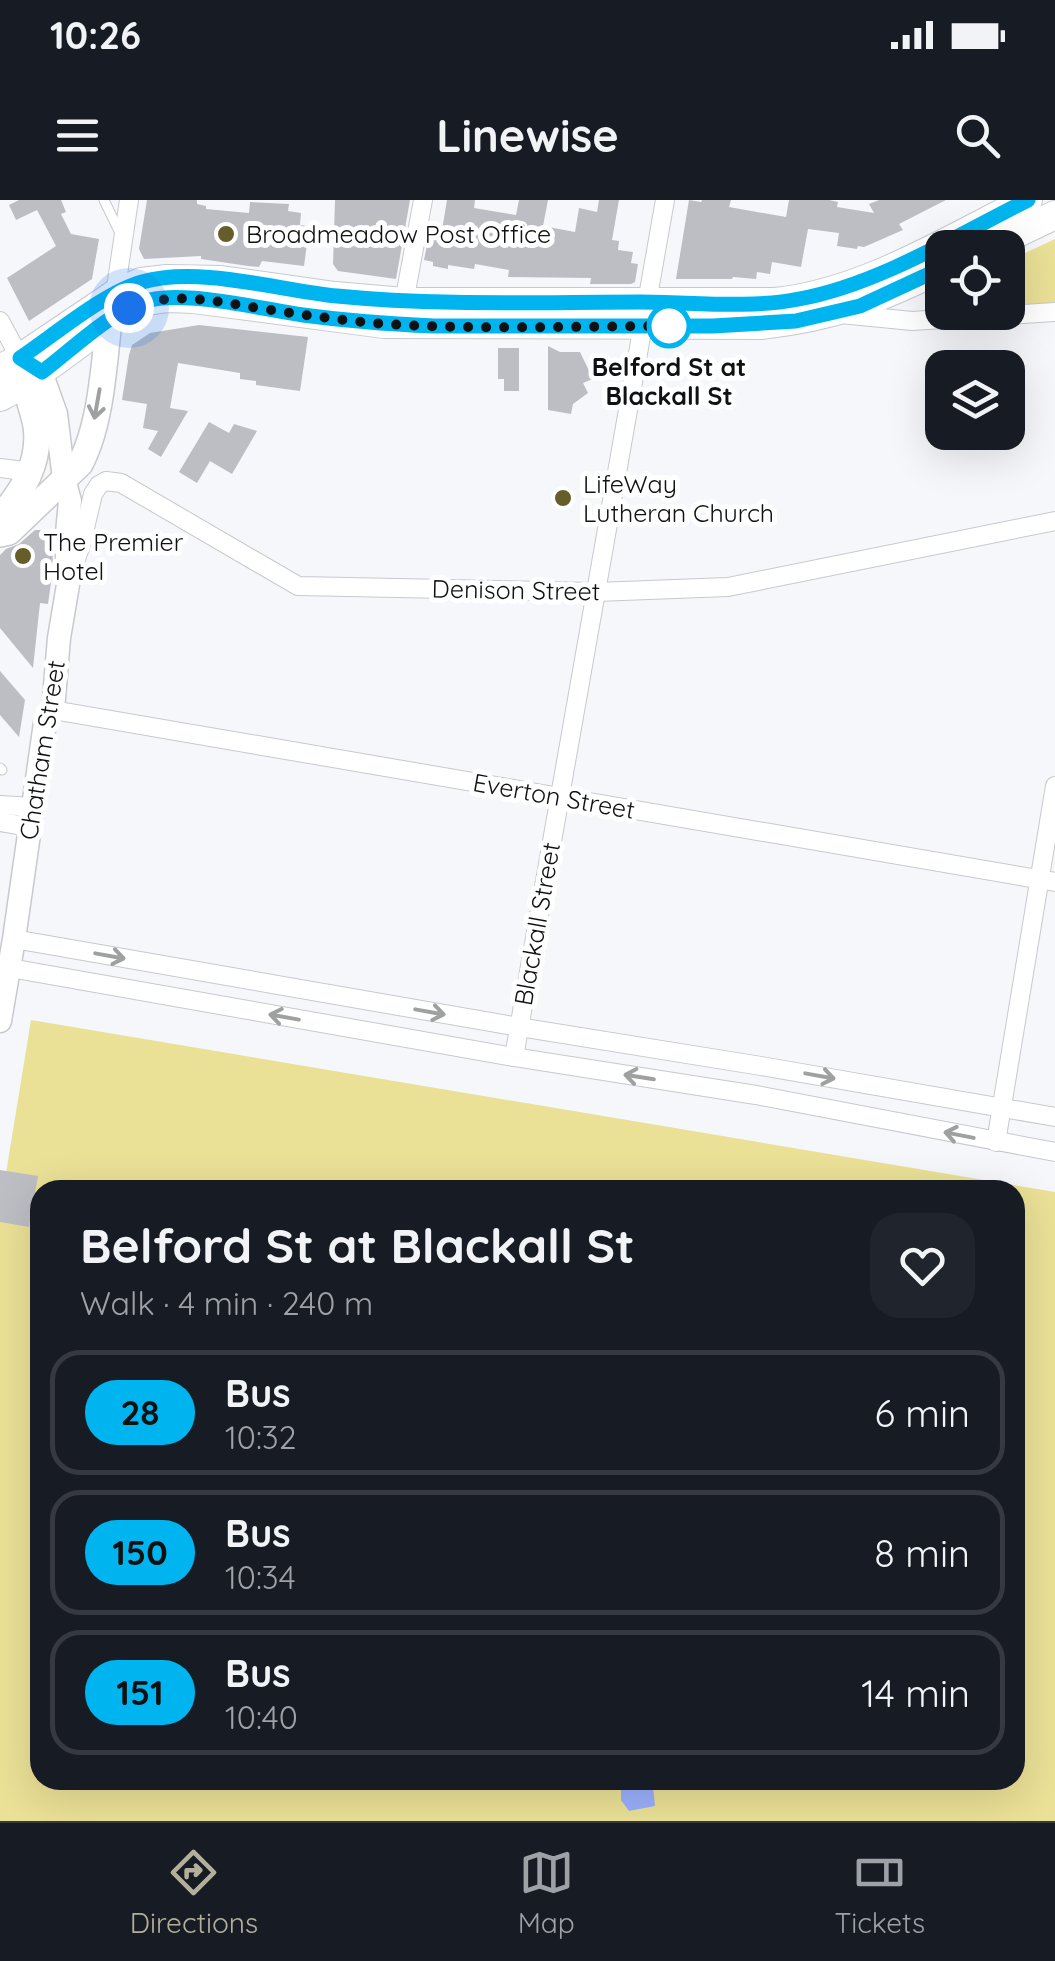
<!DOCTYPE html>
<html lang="en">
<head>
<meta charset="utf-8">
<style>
  body { margin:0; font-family:Quicksand,sans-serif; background:#20242c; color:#f1f3f6; height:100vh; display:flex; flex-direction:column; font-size:38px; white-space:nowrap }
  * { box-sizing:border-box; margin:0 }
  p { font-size:32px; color:#9ea1a6 }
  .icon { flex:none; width:55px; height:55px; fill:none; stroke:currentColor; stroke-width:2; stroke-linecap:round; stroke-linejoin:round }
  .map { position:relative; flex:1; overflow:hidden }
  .sheet { position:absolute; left:30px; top:980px; width:995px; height:610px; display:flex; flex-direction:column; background:#171b24; border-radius:30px; box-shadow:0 10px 40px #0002 }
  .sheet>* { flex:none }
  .badge { padding:0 20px; border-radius:32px; font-size:35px; line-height:65px }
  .tools { position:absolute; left:925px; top:30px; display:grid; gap:20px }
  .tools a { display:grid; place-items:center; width:100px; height:100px; border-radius:20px; background:#171b24; box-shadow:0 10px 40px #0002; font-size:50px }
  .you { position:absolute; width:50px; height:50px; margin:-25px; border:8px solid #fff; border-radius:50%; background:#1a73e8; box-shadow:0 0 0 15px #1a73e833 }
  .map>.badge { position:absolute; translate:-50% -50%; box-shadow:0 0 0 5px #fff }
  .round { display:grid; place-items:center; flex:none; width:105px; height:105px; border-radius:30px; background:#20242c }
  .overview { display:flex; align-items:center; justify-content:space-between; height:170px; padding:0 50px }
  h1 { font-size:48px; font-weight:700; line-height:75px }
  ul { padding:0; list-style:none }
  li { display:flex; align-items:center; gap:30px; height:125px; margin:0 20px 15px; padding:0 30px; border:5px solid #363941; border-radius:30px }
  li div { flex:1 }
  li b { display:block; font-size:38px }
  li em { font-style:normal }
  li .badge { min-width:110px; font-weight:700; text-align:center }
  .status { display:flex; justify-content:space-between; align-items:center; height:70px; padding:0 50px; background:#171b24; direction:ltr }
  .status svg { height:28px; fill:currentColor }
  header { display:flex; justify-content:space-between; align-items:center; height:130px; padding:0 50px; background:#171b24; font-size:45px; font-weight:700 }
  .tab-bar { display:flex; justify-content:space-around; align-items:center; height:140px; border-top:2px solid #363941; background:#171b24; font-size:28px; color:#9ea1a6 }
  .tab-bar a { display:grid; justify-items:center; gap:5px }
  .tab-bar .active { color:#b2b09a }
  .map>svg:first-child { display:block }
  .green { fill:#eae096; fill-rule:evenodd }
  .water { fill:#9aaffb }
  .building { fill:#bdbec3 }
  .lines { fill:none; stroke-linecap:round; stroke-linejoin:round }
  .service-casing { stroke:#c8c9ce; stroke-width:11 }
  .minor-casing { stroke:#c8c9ce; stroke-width:20 }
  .tertiary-casing { stroke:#c8c9ce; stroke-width:25 }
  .secondary-casing { stroke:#c8c9ce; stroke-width:28 }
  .primary-casing { stroke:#c8c9ce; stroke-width:30 }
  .service { stroke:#fff; stroke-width:9 }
  .minor { stroke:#fff; stroke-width:18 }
  .tertiary { stroke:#fff; stroke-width:22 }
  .secondary { stroke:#fff; stroke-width:25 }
  .primary { stroke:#fff; stroke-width:28 }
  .oneway { stroke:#9fa0a0 }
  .line-casing { stroke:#fff; stroke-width:22 }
  .line { stroke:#00b5ef; stroke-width:15 }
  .walk { stroke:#101112; stroke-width:10; stroke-dasharray:0 18 }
  .poi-dot { fill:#655e2a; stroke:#fff; stroke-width:4 }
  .stop-dot { fill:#fff; stroke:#00b5ef; stroke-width:5 }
  .labels { text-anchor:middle; stroke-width:10; stroke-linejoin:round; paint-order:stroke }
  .poi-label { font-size:25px; fill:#101112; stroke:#fff; text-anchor:start }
  .stop-label { font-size:25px; font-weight:bold; fill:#101112; stroke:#fff }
  .street-label { font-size:25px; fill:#101112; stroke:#fff }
</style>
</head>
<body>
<div class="status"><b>10:26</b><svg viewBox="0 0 49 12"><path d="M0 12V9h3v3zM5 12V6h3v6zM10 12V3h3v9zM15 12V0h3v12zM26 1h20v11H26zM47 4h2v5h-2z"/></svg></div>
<header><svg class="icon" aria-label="menu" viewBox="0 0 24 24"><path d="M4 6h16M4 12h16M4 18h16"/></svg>Linewise<svg class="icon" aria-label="search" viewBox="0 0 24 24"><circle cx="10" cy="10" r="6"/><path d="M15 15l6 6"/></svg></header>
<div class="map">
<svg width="1055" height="1621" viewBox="0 0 1055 1621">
  <rect width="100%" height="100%" fill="#f5f7fb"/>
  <!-- green -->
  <g class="green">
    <polygon points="1055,39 1055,104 1008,106 1008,61"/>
    <path d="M31,820L1055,992V1621H0V1010ZM40,990H1015V1580H40Z"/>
  </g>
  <!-- water -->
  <polygon class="water" points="621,1580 650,1580 653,1586 655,1606 629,1611 621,1600"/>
  <!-- building -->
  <g class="building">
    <polygon points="19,0 61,0 66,12 61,14 71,34 99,39 92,79 29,121 7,78 56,46 37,10 16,20 9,5"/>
    <polygon points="147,0 197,0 197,4 206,6 206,9 249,13 250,2 289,4 288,11 301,13 300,25 308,26 309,29 304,66 262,61 259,67 248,66 201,59 201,56 144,59 139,49"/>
    <polygon points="335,0 410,0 396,79 338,71 333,64"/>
    <polygon points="447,0 475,0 474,8 516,15 519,0 548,0 543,26 575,32 579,8 597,12 599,0 619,0 612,40 619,41 618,50 633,52 631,63 638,64 635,82 631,84 590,84 591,78 508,77 509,70 475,64 474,69 448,65 448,69 433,66 433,62 424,60 429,35 432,28 442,30"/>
    <polygon points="689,0 701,2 702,0 731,0 729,7 786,17 789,0 829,0 838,2 837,7 874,13 869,4 879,0 946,0 899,24 903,30 864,47 858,46 857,49 837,46 839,33 808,29 801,67 772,62 770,74 757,72 756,79 733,77 732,79 676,79"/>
    <polygon points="199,125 308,137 300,191 256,185 256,181 240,179 240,173 178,163 170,208 188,211 161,257 148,249 158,231 143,228 147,204 122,200 129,155 132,145 150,133"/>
    <polygon points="548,146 560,152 580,152 593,179 583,183 588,193 573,204 571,214 548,210"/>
    <polygon points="498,148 519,148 519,191 504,191 504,179 498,179"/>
    <polygon points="209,222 229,233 234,224 257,231 232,274 210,261 197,283 179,272"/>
    <polygon points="35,330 41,330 52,336 53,369 48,404 40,403 33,468 0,428 0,355 6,349 19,344"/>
    <polygon points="0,471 25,500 19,537 0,515"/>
    <polygon points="0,970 38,976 29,1027 0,1022"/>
  </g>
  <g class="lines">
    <!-- service casing -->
    <g class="service-casing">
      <g id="service">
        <polyline points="104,0 120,33"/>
        <polyline points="0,568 2,570"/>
      </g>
    </g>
    <!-- minor casing -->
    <g class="minor-casing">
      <g id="minor">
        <polyline points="115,94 129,0"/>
        <polyline points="404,102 423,0"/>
        <polyline points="841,114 912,121 1055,112"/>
        <polyline points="0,121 20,158"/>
        <polyline points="0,268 31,272"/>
        <polyline points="71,372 81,345 93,294 99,285 106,281 121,283 298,386 596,392 728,387 1055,321"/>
        <polyline points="53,510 1055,682"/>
        <polyline points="0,605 33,607"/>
        <polyline points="0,622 30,627"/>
        <polyline points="14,739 519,827 761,866 1055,917"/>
        <polyline points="10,768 514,857 756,895 1055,952"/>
        <polyline points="514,857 665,0"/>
        <polyline points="996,942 1055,586"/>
      </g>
    </g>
    <!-- tertiary casing -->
    <g class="tertiary-casing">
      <polyline id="tertiary" points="0,821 14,739 45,523 53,510 59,438 69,379 66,344 70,301 64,279 56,214 41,172"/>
    </g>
    <!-- secondary casing -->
    <g class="secondary-casing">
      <g id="secondary">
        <path d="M0,317C23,291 41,262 36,226C32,205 23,186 21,165"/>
        <path d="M0,334L9,332L80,264C101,225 104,165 109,121"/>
      </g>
    </g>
    <!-- primary casing -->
    <g class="primary-casing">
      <g id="primary">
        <polyline points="986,48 1055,15"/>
        <path d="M0,169L20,158L115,94L141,82L167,79L221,80L335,96L404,102H775C864,93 949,39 1028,0"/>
        <path d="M0,197C28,182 53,163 79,144C100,128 120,110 146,102C161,97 177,98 193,99L384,124L761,125C834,117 877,100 942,68"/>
      </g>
    </g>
    <!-- service -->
    <use href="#service" class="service"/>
    <!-- minor -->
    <use href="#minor" class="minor"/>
    <!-- tertiary -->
    <use href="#tertiary" class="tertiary"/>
    <!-- secondary -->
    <use href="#secondary" class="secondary"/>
    <!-- primary -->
    <use href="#primary" class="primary"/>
  </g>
  <!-- one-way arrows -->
  <defs><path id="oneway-shaft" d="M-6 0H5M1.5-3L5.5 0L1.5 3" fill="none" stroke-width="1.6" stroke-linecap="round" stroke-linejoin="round" transform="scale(2.5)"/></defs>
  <g class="oneway">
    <use href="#oneway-shaft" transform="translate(97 204) rotate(100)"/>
    <use href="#oneway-shaft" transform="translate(110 756) rotate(10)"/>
    <use href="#oneway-shaft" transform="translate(430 812) rotate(10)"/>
    <use href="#oneway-shaft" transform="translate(284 817) rotate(-170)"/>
    <use href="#oneway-shaft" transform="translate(820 876) rotate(10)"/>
    <use href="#oneway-shaft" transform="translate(639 877) rotate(-171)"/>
    <use href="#oneway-shaft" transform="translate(959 935) rotate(-169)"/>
  </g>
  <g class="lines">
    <!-- line casing -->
    <g class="line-casing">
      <path id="line" d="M942,68L860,106L796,121L713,126H434C390,124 347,121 303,115C262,109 189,91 150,100C112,109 73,149 42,172L20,158C53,136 105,92 142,82C199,66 278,90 337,96C438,106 539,102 640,102C692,102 749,109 799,99C877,85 958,35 1028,0"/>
    </g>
    <!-- line -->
    <use href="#line" class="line"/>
    <!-- walk -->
    <path class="walk" d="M129,108C175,90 217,102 264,109C305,115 345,121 386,124C483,130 581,126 678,126H669"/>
  </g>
  <!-- markers -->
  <g class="poi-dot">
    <circle cx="226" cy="34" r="10"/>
    <circle cx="563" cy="298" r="10"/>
    <circle cx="23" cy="356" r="10"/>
  </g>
  <circle class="stop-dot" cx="669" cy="126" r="20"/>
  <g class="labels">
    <!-- poi labels -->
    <g class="poi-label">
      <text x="246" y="43">Broadmeadow Post Office</text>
      <text x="583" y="293">LifeWay<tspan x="583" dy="29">Lutheran Church</tspan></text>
      <text x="43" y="351">The Premier<tspan x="43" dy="29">Hotel</tspan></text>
    </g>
    <!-- stop labels -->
    <g class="stop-label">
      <text x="669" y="176">Belford St at<tspan x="669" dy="29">Blackall St</tspan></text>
    </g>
    <!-- street labels -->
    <g class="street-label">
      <text transform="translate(516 390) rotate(1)" y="9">Denison Street</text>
      <text transform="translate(42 550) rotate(-81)" y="9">Chatham Street</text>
      <text transform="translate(554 596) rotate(10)" y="9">Everton Street</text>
      <text transform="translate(537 724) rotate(-80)" y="9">Blackall Street</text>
    </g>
  </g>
</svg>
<div class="tools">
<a><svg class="icon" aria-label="locate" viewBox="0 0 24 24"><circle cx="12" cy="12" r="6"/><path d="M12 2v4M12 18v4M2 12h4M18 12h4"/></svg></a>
<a><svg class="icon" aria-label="layers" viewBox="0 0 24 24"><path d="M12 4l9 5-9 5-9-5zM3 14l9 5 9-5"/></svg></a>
</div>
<div class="you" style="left:129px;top:108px"></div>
<section class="sheet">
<div class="overview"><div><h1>Belford St at Blackall St</h1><p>Walk · 4 min · 240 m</p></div><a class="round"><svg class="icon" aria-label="heart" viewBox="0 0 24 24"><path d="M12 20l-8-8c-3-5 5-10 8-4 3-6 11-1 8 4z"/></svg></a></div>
<ul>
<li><span class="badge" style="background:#00b5ef;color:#111">28</span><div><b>Bus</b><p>10:32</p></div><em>6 min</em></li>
<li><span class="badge" style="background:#00b5ef;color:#111">150</span><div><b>Bus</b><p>10:34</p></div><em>8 min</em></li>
<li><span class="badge" style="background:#00b5ef;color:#111">151</span><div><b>Bus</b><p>10:40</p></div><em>14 min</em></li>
</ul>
</section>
</div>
<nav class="tab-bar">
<a class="active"><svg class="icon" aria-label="directions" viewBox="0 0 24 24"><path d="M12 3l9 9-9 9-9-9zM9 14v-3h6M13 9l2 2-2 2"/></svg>Directions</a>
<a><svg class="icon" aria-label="map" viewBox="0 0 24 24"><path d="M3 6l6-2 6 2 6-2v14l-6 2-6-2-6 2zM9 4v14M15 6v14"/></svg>Map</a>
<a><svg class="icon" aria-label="tickets" viewBox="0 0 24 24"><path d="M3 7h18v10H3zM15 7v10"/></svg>Tickets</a>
</nav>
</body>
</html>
